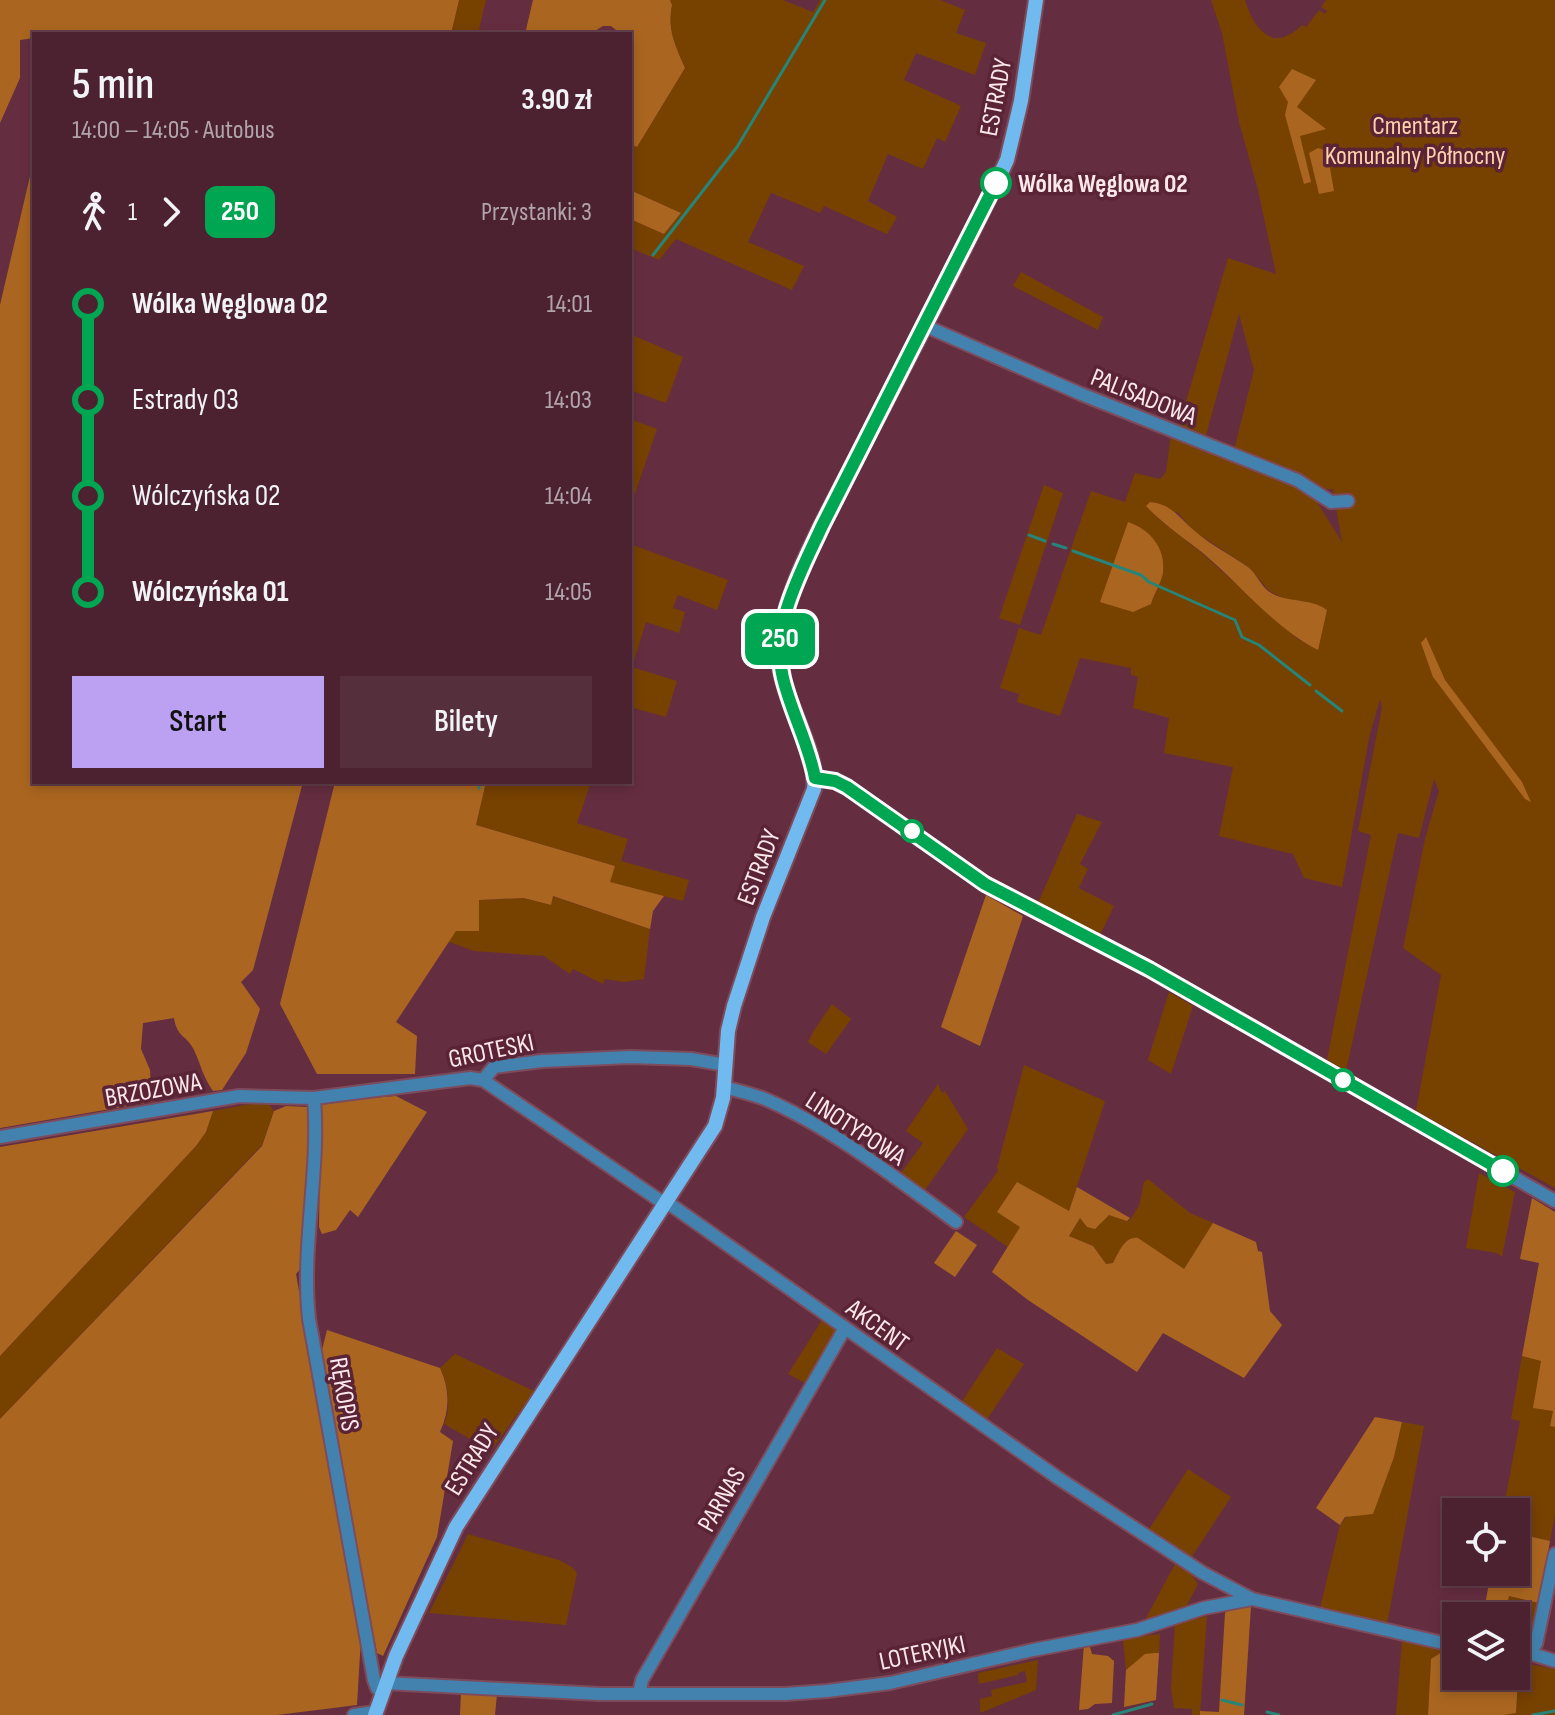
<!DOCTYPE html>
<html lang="pl">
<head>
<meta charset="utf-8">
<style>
  body { margin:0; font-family:"Sofia Sans Condensed",sans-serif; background:#562f3c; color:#f1f3f6; height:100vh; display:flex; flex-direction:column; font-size:30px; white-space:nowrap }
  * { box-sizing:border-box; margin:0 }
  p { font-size:26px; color:#b2a4ab }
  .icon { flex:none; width:44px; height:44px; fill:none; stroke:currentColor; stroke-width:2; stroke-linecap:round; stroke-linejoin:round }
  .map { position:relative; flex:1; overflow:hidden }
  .sheet { position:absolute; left:32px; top:32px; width:600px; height:752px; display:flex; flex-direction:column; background:#4c2230; border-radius:0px; box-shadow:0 4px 12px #0003,0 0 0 2px #633f4c }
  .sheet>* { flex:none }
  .badge { padding:0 16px; border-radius:12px; font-size:28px; line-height:52px }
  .fabs { position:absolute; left:1442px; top:1498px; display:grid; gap:16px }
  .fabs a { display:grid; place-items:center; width:88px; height:88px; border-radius:0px; background:#4c2230; box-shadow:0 4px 12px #0003,0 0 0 2px #633f4c; font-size:40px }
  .map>.badge { position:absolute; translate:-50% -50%; box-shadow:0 0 0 4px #fff }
  .legs { display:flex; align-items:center; gap:12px; height:88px; padding:0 40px; font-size:26px }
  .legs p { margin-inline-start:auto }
  .head { display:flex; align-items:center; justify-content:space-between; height:136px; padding:0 40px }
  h1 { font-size:44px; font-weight:600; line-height:60px }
  .cta { display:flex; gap:16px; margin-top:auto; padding:16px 40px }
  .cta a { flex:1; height:92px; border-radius:0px; background:#bca0f2; color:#111; font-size:32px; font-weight:600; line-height:92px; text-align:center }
  .cta a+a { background:#562f3c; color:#f1f3f6 }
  ul { padding:0 40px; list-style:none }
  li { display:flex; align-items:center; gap:28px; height:96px; font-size:30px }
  li i { display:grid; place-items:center; width:12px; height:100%; margin:0 10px; background:currentColor }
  li i::after { content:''; width:20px; height:20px; margin:-10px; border:6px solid; border-radius:50%; background:#4c2230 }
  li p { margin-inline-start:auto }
  li:first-child i { background:linear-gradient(#0000 50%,currentColor 0) }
  li:last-child i { background:linear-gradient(currentColor 50%,#0000 0) }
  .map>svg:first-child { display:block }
  .green { fill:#774100; fill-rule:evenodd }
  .forest { fill:#aa6620 }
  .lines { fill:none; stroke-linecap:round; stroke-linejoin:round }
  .stream { stroke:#268578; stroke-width:3 }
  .minor-casing { stroke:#7d4c5c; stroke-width:16 }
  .major-casing { stroke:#7d4c5c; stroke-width:18 }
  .minor { stroke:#4382ae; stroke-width:12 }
  .major { stroke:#71baef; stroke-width:14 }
  .line-1-casing { stroke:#fff; stroke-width:18 }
  .line-1 { stroke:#00a651; stroke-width:12 }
  .stop-1-dot { fill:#fff; stroke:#00a651; stroke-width:4 }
  .labels { text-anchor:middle; stroke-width:7; stroke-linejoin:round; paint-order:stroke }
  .street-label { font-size:26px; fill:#fce7ec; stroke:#5a2436 }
  .park-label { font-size:26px; fill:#ffd1ac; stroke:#5a2436 }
  .stop-label { font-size:26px; font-weight:bold; fill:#fce7ec; stroke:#5a2436; text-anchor:start }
</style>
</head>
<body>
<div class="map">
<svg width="1555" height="1715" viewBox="0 0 1555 1715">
  <rect width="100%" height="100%" fill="#652e40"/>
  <!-- green -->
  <g class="green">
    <polygon points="459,0 486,0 478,34 451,34"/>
    <path d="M670,0H783L813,12L820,0H940L965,10L956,33L986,43L975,75L916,53L904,80L961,106L945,142L937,138L923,169L888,154L868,201L897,217L887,234L824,206L820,213L771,193L748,242L804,266L792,290L676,239L659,260L630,248V219L664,234L681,213L630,190V144L637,147L685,68C675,45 667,29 672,5Z"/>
    <path d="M1211,0H1245C1254,29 1273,54 1302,25L1306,27L1319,10L1325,14L1327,11L1321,7L1326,0H1555V1188L1416,1111L1441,975L1403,948L1425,839L1439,791L1434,779L1419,838L1398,833L1346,1071L1327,1060L1371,835L1358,831L1382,708L1380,699L1369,738L1342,887L1304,878L1293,854L1219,836L1233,767L1164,753L1169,718L1133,708L1138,677L1131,675V668L1080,658L1060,716L1017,702L1019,694L1000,688L1019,628L1041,635L1091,491L1125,502L1135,473L1160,479L1166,472L1171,435L1302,487L1317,502L1342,542L1333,489H1315L1234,450L1254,370L1239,314L1205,439L1178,429L1228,258L1276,274L1258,190L1239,122L1222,33ZM1177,512L1195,532L1250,568L1269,591L1285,599L1308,602L1318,649L1298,639L1204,555L1158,518ZM1163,573L1151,604L1100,601Z"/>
    <polygon points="1021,272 1103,317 1098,330 1013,286"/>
    <polygon points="630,334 683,357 666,403 630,390"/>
    <polygon points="630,419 657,429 630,508"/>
    <polygon points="1044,485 1063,493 1020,625 999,618"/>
    <polygon points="630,544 728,580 717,610 678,595 673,608 685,612 679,633 646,622 632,667 677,681 666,717 630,707"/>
    <polygon points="486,782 591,782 577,823 628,839 621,861 689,880 683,901 609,882 615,866 476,825"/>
    <polygon points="1077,814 1102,822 1080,864 1088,869 1079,888 1114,906 1100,935 1038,903"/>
    <polygon points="552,896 650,929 644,979 624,982 605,979 603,984 573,969 570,974 544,956 474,951 447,941 456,930 465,930 479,900 525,898 551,905"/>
    <polygon points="1169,992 1193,1006 1171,1074 1148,1060"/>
    <polygon points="832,1004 851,1019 826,1054 808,1042 813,1032"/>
    <polygon points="1024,1065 1105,1101 1069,1211 1021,1226 1008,1247 964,1217 998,1171 997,1168"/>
    <polygon points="938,1084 942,1093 945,1091 968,1129 925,1190 901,1173 923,1143 906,1131"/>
    <polygon points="267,1101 274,1111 262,1145 0,1419 0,1356 196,1146 206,1132 213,1111"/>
    <polygon points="1479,1173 1515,1192 1502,1257 1497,1253 1466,1248"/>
    <polygon points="1148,1179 1190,1213 1213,1223 1184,1269 1162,1255 1127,1240 1113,1263 1106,1264 1093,1246 1069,1236 1080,1218 1087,1227 1099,1226 1102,1219 1109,1215 1129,1221 1139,1206 1144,1182"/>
    <polygon points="822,1320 837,1331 809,1385 788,1374"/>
    <polygon points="997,1348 1024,1364 986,1421 961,1403"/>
    <path d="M455,1354L534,1391L491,1451L444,1424C452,1406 448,1385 440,1368Z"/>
    <polygon points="1522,1356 1541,1360 1553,1411 1550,1425 1555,1427 1555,1515 1550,1541 1516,1533 1516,1512 1503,1512 1520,1421 1511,1419"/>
    <polygon points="1402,1422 1424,1426 1387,1624 1320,1608 1340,1525 1394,1457"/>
    <polygon points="1188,1469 1231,1497 1191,1558 1148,1531"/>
    <polygon points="468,1534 559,1560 572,1567 577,1573 566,1625 429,1613"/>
    <polygon points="1175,1564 1192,1575 1198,1584 1186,1607 1145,1620"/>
    <polygon points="1508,1596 1539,1603 1532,1638 1518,1650 1516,1650 1516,1616 1504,1616"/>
    <polygon points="1207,1616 1200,1715 1192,1715 1192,1709 1174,1708 1171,1688 1175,1624"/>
    <polygon points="1160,1634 1159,1653 1145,1655 1126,1670 1123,1639"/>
    <polygon points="1402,1640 1445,1650 1431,1659 1428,1715 1396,1715"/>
    <polygon points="1038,1660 1036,1690 980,1713 980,1699 992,1696 991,1690 1027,1682 1025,1671 1018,1673 1018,1675 979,1684 978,1673"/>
    <polygon points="1519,1662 1555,1669 1555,1715 1504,1715 1516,1712"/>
  </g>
  <!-- forest -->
  <g class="forest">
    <polygon points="0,0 459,0 451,34 34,34 34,38 20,40 20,78 0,123"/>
    <path d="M533,0H670L672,5C667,29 675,45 685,68L637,147L630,144V34H621L611,26H603L590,34H525Z"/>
    <polygon points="1292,69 1316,80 1297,107 1326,129 1300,136 1311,182 1304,184 1285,115 1288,102 1279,87"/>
    <polygon points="1318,148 1327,151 1334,191 1319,194 1309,153"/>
    <path d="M34,159V782H303L253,970L241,982L260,1009L246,1053L222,1090L213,1091C203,1077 201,1065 194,1050C187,1035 177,1038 174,1018L143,1023L141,1049L150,1070L151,1088L156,1094L157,1101L0,1128V305Z"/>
    <polygon points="630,190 681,213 664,234 630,219"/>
    <path d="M1150,502C1172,504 1180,519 1196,532C1212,546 1231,555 1248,567C1256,573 1260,584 1268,591C1286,604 1309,597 1327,610L1318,650C1273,627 1242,586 1204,554C1184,538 1164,525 1146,506Z"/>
    <path d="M1128,522C1149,529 1166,547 1163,573C1161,583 1154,594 1151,604L1133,612L1100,602Z"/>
    <polygon points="1426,637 1445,680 1522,782 1531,802 1525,799 1433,677 1421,643"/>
    <polygon points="335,782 486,782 476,825 615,866 610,882 664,896 653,911 650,929 553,896 551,905 524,898 479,900 479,931 456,931 396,1022 417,1036 415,1074 317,1074 280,1004"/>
    <polygon points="986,895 1023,916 980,1046 941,1027"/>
    <polygon points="396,1096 427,1112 358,1217 350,1210 336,1230 322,1234 319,1227 321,1102"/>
    <polygon points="286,1106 307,1107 310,1127 305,1264 296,1274 361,1637 357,1705 277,1715 0,1715 0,1419 262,1146 274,1111"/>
    <polygon points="213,1111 206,1132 196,1146 0,1356 0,1147"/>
    <path d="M1017,1182L1069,1211L1077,1187L1130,1218L1127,1221L1109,1215L1095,1229L1087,1227L1080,1218L1069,1236L1093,1246L1106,1264L1113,1263C1119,1253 1124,1236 1138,1238L1184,1269L1213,1223L1256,1242L1258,1251L1262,1252L1270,1311L1282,1325L1244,1378L1163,1333L1137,1372L1028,1300L992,1272L1020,1227L997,1212Z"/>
    <polygon points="1532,1198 1555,1212 1555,1427 1550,1426 1553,1411 1533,1408 1541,1361 1522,1356 1539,1263 1520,1259"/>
    <polygon points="956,1231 977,1245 955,1277 934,1263"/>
    <path d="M327,1330L440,1368C450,1390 450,1410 440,1432L453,1441L437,1537L383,1656L377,1653L321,1354Z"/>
    <polygon points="1375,1417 1402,1422 1394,1457 1373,1514 1345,1517 1340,1525 1316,1508"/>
    <polygon points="1516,1533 1550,1541 1539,1603 1509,1596 1504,1616 1483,1616 1491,1572 1516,1572"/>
    <polygon points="1251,1606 1244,1715 1200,1715 1200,1711 1219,1712 1225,1613 1228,1610"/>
    <polygon points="1084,1644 1089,1644 1092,1654 1108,1656 1114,1661 1112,1703 1095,1704 1088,1709 1079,1710"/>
    <polygon points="1445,1650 1456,1651 1456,1676 1516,1676 1516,1662 1519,1662 1516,1713 1504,1715 1428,1715 1431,1659"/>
    <polygon points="1155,1653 1159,1653 1156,1700 1124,1707 1126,1670 1145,1654"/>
    <polygon points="461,1692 497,1694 495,1715 460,1715"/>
  </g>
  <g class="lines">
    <!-- stream -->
    <g class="stream">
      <polyline points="653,255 737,147 825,0"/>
      <polyline points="1029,535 1045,541"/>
      <polyline points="1053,544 1066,548"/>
      <polyline points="1073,551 1141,575 1149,582 1235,620 1242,637 1259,645 1310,685"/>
      <polyline points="1316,691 1342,711"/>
      <polyline points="479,788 480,782"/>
      <polyline points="1222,1700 1242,1705"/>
      <polyline points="1267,1712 1279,1715"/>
      <polyline points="1113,1715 1152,1704"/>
      <polyline points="1533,1715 1555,1711"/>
    </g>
    <!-- minor casing -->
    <g class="minor-casing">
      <g id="minor">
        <polyline points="923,325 1081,394 1297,480 1331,502 1348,501"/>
        <polyline points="815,778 835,781 847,787 985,884 1149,969 1555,1201"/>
        <polyline points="483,1080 494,1067 542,1061 630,1057 691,1059 726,1065"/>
        <path d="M724,1087C738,1091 752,1094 765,1099C829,1126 900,1181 956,1222"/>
        <path d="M314,1098C320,1172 301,1246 309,1319L374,1680L377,1688L382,1692"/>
        <polyline points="0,1137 239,1096 314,1098 470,1078 483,1080 659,1200 671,1205 1058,1478 1203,1573 1252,1599"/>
        <polyline points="1529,1653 1536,1644 1555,1554"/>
        <polyline points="1516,1655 1529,1653 1555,1661"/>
        <polyline points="385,1683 600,1694 785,1694 827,1691 890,1683 1033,1650 1137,1630 1204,1608 1252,1599 1456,1646"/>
        <polyline points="639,1694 642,1680 845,1328"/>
        <polyline points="354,1715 376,1712"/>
      </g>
    </g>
    <!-- major casing -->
    <g class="major-casing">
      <path id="major" d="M375,1715L396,1656L456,1527L715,1126L723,1098L728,1031L734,1006L763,917L814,789C819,743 774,693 779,643C786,584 829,511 856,459C907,360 960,261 1007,160L1021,101L1036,0"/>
    </g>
    <!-- minor -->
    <use href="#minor" class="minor"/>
    <!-- major -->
    <use href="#major" class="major"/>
  </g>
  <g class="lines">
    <!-- line-1 casing -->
    <g class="line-1-casing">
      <path id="line-1" d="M996,183L822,526C801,572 770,626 783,678C791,712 809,744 815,778L835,781L847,787L985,884L1149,969L1503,1171"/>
    </g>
    <!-- line-1 -->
    <use href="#line-1" class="line-1"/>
  </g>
  <!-- markers -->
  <g class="stop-1-dot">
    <circle cx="996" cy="183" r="14"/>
    <circle cx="912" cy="831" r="10"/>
    <circle cx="1343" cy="1080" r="10"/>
    <circle cx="1503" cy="1171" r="14"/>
  </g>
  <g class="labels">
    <!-- street labels -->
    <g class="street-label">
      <text transform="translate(995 97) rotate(-79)" y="9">ESTRADY</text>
      <text transform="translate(1144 396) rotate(22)" y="9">PALISADOWA</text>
      <text transform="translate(758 867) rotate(-69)" y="9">ESTRADY</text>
      <text transform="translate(491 1050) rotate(-12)" y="9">GROTESKI</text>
      <text transform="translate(153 1089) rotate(-10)" y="9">BRZOZOWA</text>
      <text transform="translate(856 1128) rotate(33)" y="9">LINOTYPOWA</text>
      <text transform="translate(878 1325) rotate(36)" y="9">AKCENT</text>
      <text transform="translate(345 1394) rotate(80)" y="9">RĘKOPIS</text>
      <text transform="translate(471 1459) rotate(-58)" y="9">ESTRADY</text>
      <text transform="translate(721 1499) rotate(-60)" y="9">PARNAS</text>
      <text transform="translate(922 1652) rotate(-12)" y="9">LOTERYJKI</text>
    </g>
    <!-- park labels -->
    <g class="park-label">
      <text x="1415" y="134">Cmentarz<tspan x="1415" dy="30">Komunalny Północny</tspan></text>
    </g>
    <!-- stop labels -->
    <g class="stop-label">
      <text x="1018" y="192">Wólka Węglowa 02</text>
    </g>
  </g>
</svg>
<div class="fabs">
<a><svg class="icon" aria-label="locate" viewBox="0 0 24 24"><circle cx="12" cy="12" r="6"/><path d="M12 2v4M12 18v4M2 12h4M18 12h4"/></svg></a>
<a><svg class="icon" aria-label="layers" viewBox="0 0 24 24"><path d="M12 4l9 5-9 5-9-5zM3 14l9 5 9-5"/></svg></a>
</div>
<b class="badge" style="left:780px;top:639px;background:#00a651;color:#fff">250</b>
<section class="sheet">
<div class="head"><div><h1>5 min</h1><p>14:00 – 14:05 · Autobus</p></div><b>3.90 zł</b></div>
<div class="legs"><svg class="icon" aria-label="walk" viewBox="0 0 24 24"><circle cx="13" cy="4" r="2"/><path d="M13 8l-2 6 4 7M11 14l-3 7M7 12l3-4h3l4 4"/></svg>1<svg class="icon" aria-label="forward" viewBox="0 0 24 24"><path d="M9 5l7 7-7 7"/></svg><b class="badge" style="background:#00a651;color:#fff">250</b><p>Przystanki: 3</p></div>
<ul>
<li><i style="color:#00a651"></i><b>Wólka Węglowa 02</b><p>14:01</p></li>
<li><i style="color:#00a651"></i><span>Estrady 03</span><p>14:03</p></li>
<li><i style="color:#00a651"></i><span>Wólczyńska 02</span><p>14:04</p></li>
<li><i style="color:#00a651"></i><b>Wólczyńska 01</b><p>14:05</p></li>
</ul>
<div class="cta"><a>Start</a><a>Bilety</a></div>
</section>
</div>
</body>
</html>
